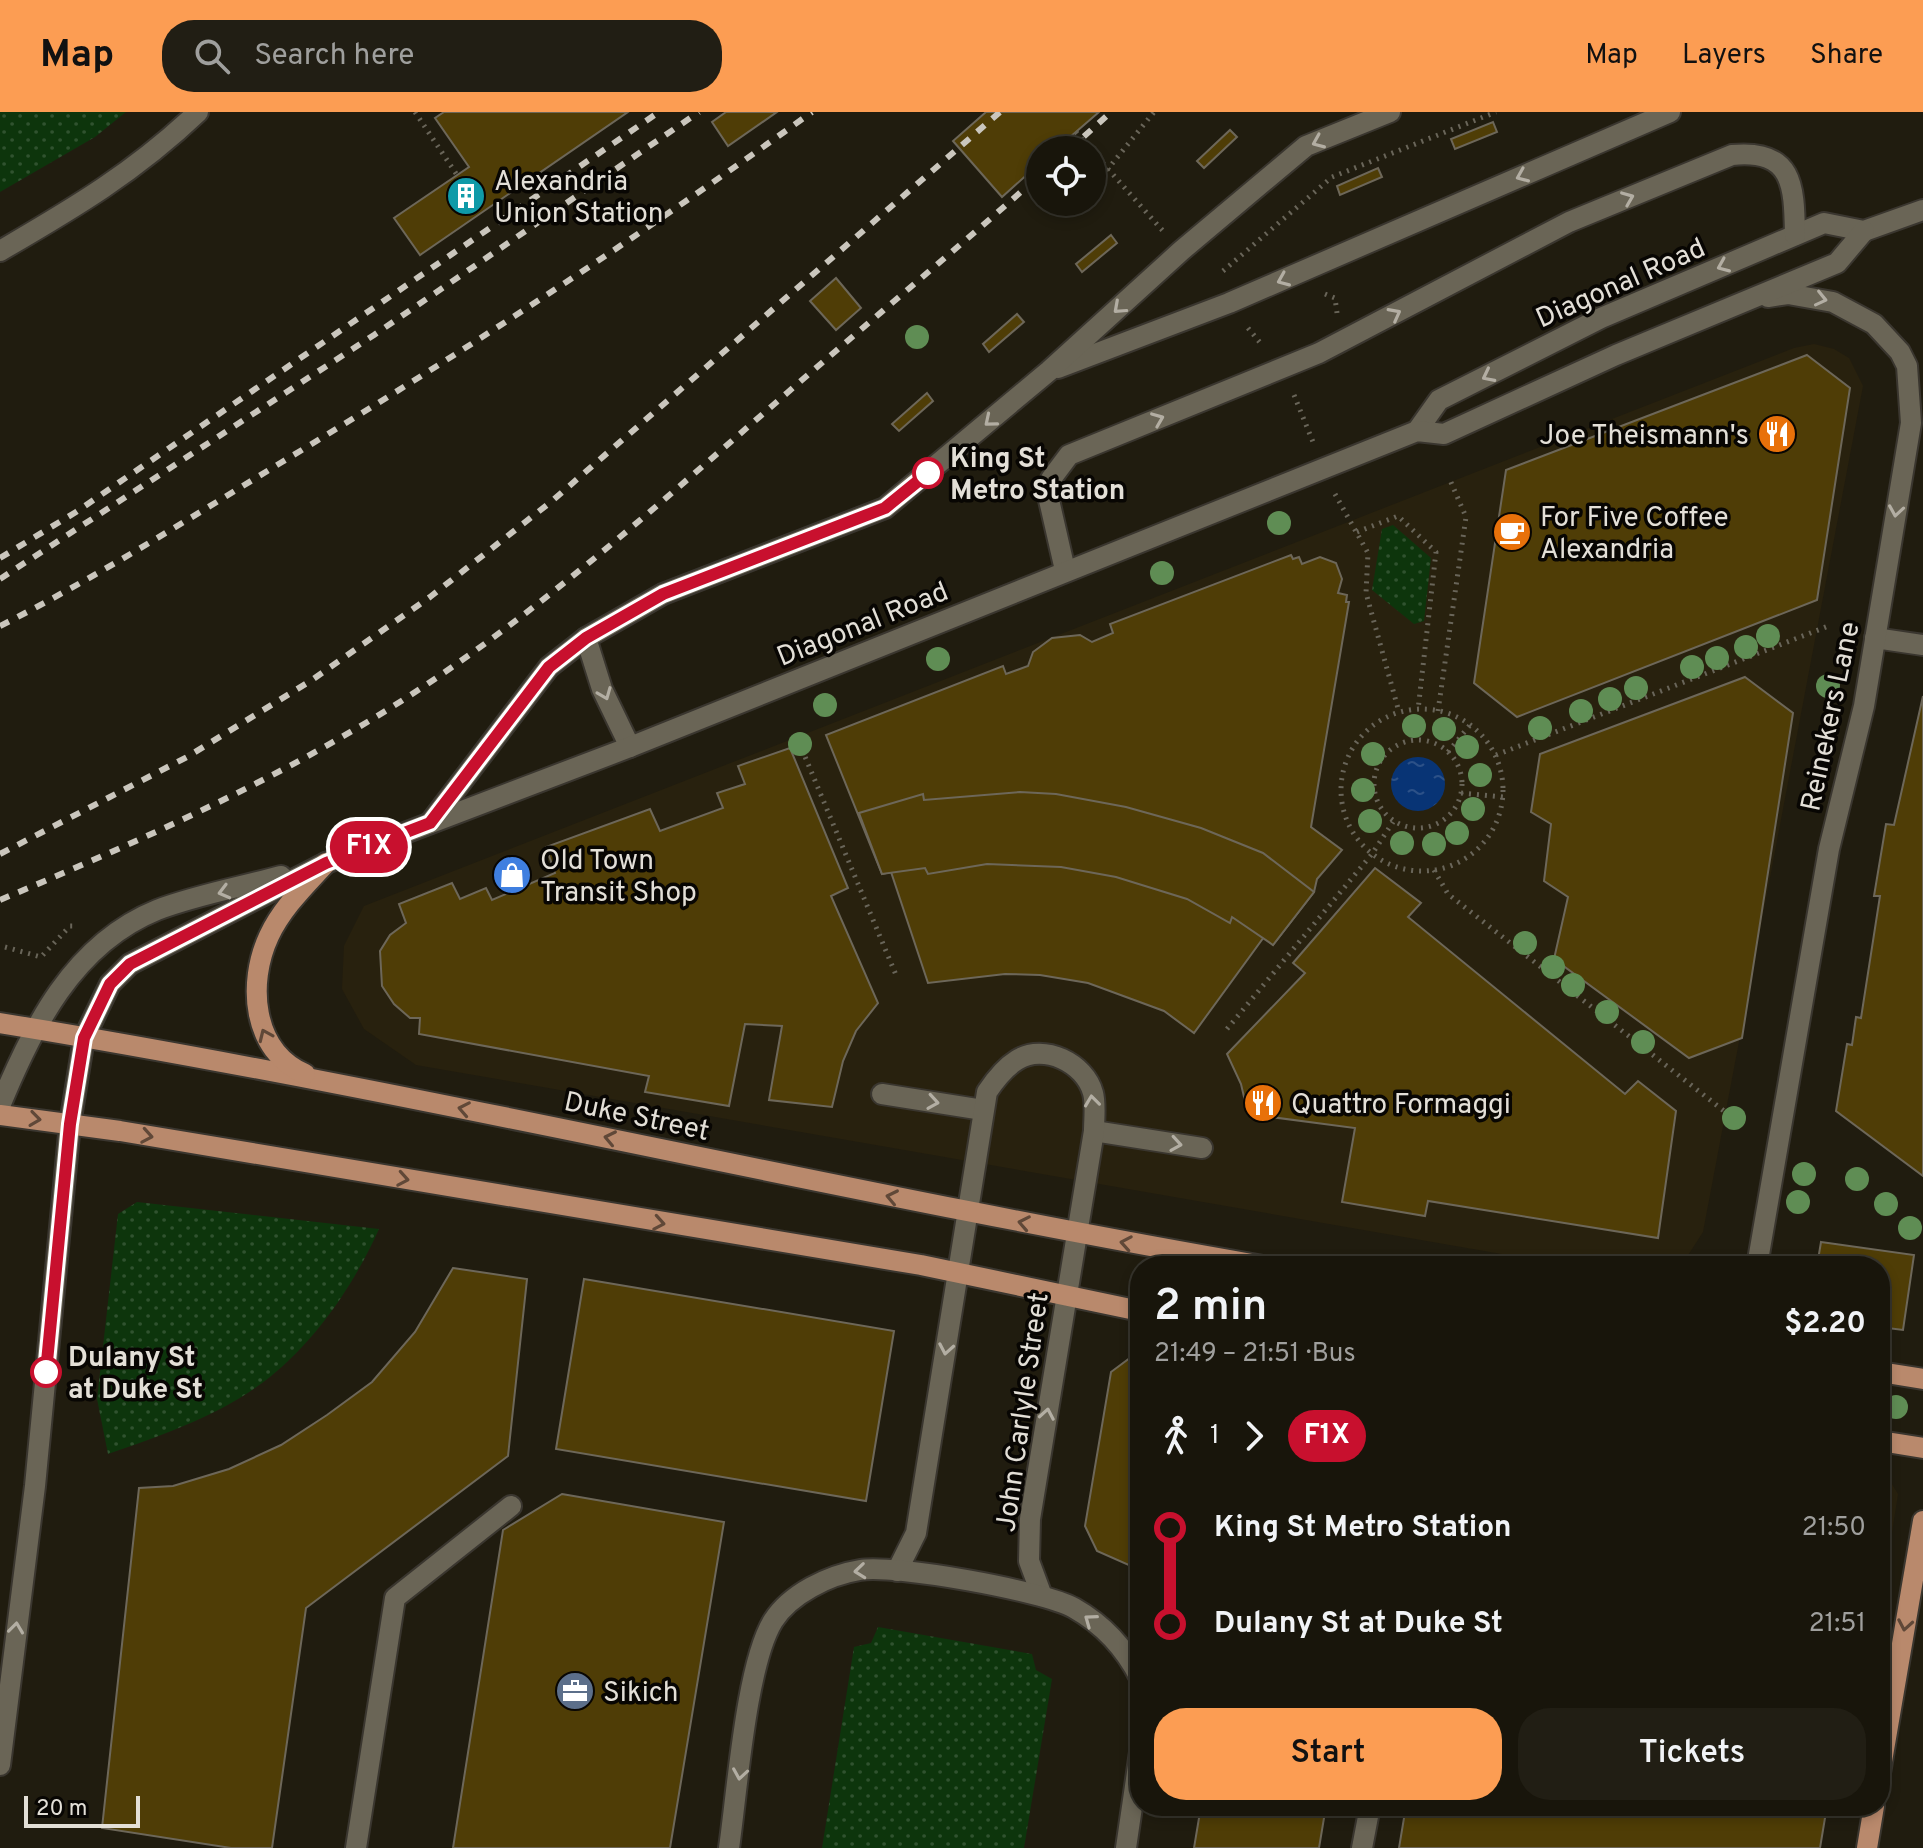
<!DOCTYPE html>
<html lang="en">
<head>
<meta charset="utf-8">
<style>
  body { margin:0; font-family:Overpass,sans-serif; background:#211e14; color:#f1f3f6; height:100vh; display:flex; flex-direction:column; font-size:30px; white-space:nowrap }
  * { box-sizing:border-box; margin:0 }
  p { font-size:26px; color:#9f9f9d }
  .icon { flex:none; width:44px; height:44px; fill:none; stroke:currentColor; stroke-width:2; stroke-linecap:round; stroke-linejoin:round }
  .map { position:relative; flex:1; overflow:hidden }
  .drawer { position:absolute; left:1130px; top:1144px; width:760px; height:560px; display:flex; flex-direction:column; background:#18150b; border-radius:32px; box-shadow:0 4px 12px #0003,0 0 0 2px #36342c }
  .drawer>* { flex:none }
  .badge { padding:0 16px; border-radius:26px; font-size:28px; line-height:52px }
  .buttons { position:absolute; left:1026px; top:24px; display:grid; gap:16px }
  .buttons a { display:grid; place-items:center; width:80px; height:80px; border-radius:50%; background:#18150b; box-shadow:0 4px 12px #0003,0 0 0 2px #36342c; font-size:40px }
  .scale { position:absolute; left:24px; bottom:20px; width:116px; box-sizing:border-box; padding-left:8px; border:4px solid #e3dfd7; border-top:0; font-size:22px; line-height:28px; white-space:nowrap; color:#e3dfd7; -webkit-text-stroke:6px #080603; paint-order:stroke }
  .map>.badge { position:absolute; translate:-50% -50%; box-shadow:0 0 0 4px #fff }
  .legs { display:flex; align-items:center; gap:12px; height:88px; padding:0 24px; font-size:26px }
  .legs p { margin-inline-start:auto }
  .head { display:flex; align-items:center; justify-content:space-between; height:136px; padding:0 24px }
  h1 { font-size:44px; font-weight:600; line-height:60px }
  .cta { display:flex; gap:16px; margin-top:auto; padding:16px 24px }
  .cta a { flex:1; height:92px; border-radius:32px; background:#fc9d53; color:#111; font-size:32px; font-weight:600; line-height:92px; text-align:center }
  .cta a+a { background:#211e14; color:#f1f3f6 }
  ul { padding:0 24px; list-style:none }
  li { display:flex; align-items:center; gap:28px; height:96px; font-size:30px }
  li i { display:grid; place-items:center; width:12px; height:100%; margin:0 10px; background:currentColor }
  li i::after { content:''; width:20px; height:20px; margin:-10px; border:6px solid; border-radius:50%; background:#18150b }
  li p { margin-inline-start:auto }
  li:first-child i { background:linear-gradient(#0000 50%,currentColor 0) }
  li:last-child i { background:linear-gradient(currentColor 50%,#0000 0) }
  header { display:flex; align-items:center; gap:48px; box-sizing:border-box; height:112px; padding:0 40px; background:#fc9d53; color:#111 }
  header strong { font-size:38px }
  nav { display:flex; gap:44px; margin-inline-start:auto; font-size:28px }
  .search { width:560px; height:72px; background:#211e14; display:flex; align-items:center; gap:20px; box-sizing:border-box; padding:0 28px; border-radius:32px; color:#9f9f9d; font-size:30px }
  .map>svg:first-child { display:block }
  .built { fill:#28210e }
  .green { fill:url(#green-dots) }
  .water { fill:url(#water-ripples) }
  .building { fill:#4f3d06; stroke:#6d6759; stroke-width:2 }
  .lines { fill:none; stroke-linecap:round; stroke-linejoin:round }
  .minor-casing { stroke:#3a362f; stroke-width:24 }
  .major-casing { stroke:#3a362f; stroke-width:24 }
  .path { stroke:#696559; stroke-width:5; stroke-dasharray:2 6; stroke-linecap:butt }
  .minor { stroke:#6a6556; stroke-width:20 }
  .major { stroke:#b9896c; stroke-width:20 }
  .rail { stroke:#cac6bd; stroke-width:6; stroke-dasharray:10 10; stroke-linecap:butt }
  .tree { fill:#5f8d54 }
  .oneway { stroke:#b3aea3 }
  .oneway2 { stroke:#604838 }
  .line-1-casing { stroke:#fff; stroke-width:18 }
  .line-1 { stroke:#c8102e; stroke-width:12 }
  .stop-1-dot { fill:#fff; stroke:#c8102e; stroke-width:4 }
  .labels { text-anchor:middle; stroke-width:7; stroke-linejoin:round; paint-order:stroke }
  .poi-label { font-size:28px; fill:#e3dfd7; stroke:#080603; text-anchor:start }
  .street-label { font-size:28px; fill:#e3dfd7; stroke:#080603 }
  .stop-label { font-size:28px; font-weight:bold; fill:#e3dfd7; stroke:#080603; text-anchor:start }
</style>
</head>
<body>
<header>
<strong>Map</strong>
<div class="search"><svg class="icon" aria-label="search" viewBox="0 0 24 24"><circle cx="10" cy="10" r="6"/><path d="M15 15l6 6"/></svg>Search here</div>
<nav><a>Map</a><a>Layers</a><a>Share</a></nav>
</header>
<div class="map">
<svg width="1923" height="1736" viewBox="0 0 1923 1736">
  <defs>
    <pattern id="green-dots" width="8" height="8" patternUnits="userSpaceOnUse" patternTransform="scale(2)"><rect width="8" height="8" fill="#0d350c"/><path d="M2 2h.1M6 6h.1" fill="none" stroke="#30522f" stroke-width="1.8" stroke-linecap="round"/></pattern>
    <pattern id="water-ripples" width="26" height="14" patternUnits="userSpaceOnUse" patternTransform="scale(2)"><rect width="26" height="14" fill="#083475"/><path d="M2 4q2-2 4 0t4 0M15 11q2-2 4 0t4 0" fill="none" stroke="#2c5188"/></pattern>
  </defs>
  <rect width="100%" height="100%" fill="#201c0f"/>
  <!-- built -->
  <g class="built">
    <polygon points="1814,232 1834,237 1849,246 1863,274 1703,1120 1683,1151 1676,1154 1570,1154 416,953 364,917 342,877 344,834 364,794 1794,236"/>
    <polygon points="1880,1353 1898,1382 1880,1498"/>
  </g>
  <!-- green -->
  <g class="green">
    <polygon points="0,0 126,0 95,25 0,80"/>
    <polygon points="1393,413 1431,446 1424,509 1414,512 1372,478 1382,417"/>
    <path d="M137,1090L379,1117C355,1171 317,1227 270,1265C224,1302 163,1323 108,1342L97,1287L118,1102Z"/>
    <polygon points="878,1515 1032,1542 1036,1558 1052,1567 1024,1736 822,1736 854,1535 871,1531"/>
  </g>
  <!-- water -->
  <circle class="water" cx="1418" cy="672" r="27"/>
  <!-- building -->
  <g class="building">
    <polygon points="444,0 628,0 420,143 394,106 469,55 435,6"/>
    <polygon points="726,0 777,0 728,34 712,10"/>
    <polygon points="986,0 1099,0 1055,38 1040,38 1040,51 1002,85 953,29"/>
    <polygon points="1493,10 1497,20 1455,37 1451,27"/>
    <polygon points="1230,18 1237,25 1204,56 1197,49"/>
    <polygon points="1378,56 1382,65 1340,83 1337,74"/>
    <polygon points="1111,123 1117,131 1082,160 1076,152"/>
    <polygon points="836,166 861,196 836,218 810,189"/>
    <polygon points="1017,202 1024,210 989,240 983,232"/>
    <polygon points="1807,243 1850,276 1817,488 1517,605 1474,571 1506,358"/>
    <polygon points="927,281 933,289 899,319 892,312"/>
    <polygon points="1291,443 1293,447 1299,445 1302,452 1320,445 1336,451 1342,467 1338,481 1347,483 1346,490 1349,490 1311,715 1342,738 1317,767 1314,780 1273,833 1264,825 1194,921 1164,899 1088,871 1040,863 1005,862 928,871 891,760 882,762 826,623 1003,554 1006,562 1028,554 1033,540 1052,526 1080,523 1092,530 1113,521 1110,512"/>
    <polygon points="1745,565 1793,601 1742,926 1689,946 1554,847 1568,785 1544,769 1551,712 1531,700 1540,642"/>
    <polygon points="1923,584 1923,1064 1836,999 1847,932 1852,933 1856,905 1861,906 1880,784 1874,784 1886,712 1894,713"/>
    <polygon points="790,636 848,776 831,784 878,891 856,919 843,949 832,995 769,988 782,914 745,912 729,994 645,980 649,964 419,922 420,906 410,906 394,892 382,874 380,839 390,823 406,811 399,792 452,771 460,787 486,776 492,788 555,761 546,735 650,697 660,719 723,696 717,681 745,672 738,654"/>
    <polygon points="1020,680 1056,682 1126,695 1201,716 1263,741 1314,780 1273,833 1232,805 1230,811 1187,787 1116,765 1061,755 987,752 928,762 925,756 882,762 859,701 923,682 924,688"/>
    <polygon points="1375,756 1421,791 1408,805 1625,982 1638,969 1676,999 1658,1126 1428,1089 1425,1104 1342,1090 1355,1016 1248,1002 1241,972 1227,942 1305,861 1293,851"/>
    <polygon points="1821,1130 1914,1143 1903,1218 1880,1215 1880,1154 1817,1154"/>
    <polygon points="453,1156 527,1167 508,1344 306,1496 272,1736 231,1736 102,1716 139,1376 173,1374 229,1357 281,1333 327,1303 372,1270 415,1220"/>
    <polygon points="584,1167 894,1219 866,1389 556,1337"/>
    <polygon points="1138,1240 1140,1241 1140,1458 1097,1439 1085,1414 1111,1260"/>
    <polygon points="562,1382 724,1410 670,1736 453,1736 503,1418"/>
    <polygon points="1201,1694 1326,1694 1319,1736 1194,1736"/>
    <polygon points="1406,1694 1684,1694 1684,1698 1723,1704 1724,1694 1827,1694 1820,1736 1399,1736"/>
  </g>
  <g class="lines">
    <!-- minor casing -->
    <g class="minor-casing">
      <g id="minor">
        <path d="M0,139C74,96 135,60 198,0"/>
        <polyline points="1058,256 1229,191 1670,0"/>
        <polyline points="1417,319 1439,288 1601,206 1824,111 1864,119 1923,98"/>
        <path d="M1065,458L1049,388L1051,367L1069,343L1319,241L1569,110L1732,43C1794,37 1794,74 1795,123"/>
        <polyline points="586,526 602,577 630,635"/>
        <polyline points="1875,526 1923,533"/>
        <polyline points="430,711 549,555 586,526 663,482 885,396 1049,259 1181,139 1306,34 1390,0"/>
        <polyline points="882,982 983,998"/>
        <path d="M0,994C32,916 73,832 157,798C196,783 241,775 281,764"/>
        <polyline points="1094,1019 1202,1036"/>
        <polyline points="1757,1154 1829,737 1864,594 1911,311 1907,254 1900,240 1874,212 1833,190 1788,182 1768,185"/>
        <path d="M897,1459L916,1421L987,980C995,968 1004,956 1017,948C1044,931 1085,951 1093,981C1096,992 1094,1007 1094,1019L1030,1407L1029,1449L1042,1484"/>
        <polyline points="0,1653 35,1374 70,1012 84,926 110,872 130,852 326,751 630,635 1417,319 1444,322 1616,243 1837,151 1864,119"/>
        <polyline points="356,1736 395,1486 511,1394"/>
        <path d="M729,1736C737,1681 746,1553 773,1509C790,1482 829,1463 860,1458C894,1452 1044,1479 1074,1496C1104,1513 1125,1536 1140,1566"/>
        <polyline points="1126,1736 1140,1640"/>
        <polyline points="1362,1736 1370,1694"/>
      </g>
    </g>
    <!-- major casing -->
    <g class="major-casing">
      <g id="major">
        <path d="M0,911C423,980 840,1081 1263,1154"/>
        <path d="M305,962C252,939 247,871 269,824C282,796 305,774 326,751"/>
        <polyline points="0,1003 120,1019 921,1153 1140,1199"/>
        <polyline points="1880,1260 1923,1267"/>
        <polyline points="1880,1329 1923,1336"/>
        <polyline points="1880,1661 1923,1409"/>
        <polyline points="1867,1736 1874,1694"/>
      </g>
    </g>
    <!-- path -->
    <g class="path">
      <polyline points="415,0 457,63"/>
      <polyline points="1076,20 1091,38"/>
      <polyline points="1092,39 1163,119"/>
      <polyline points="1107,58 1154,0"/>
      <polyline points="1223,159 1332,65 1496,0"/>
      <polyline points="1325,182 1335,186 1337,201"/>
      <polyline points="1248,216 1262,233"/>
      <polyline points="1294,283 1313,330"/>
      <polyline points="1335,382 1368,441 1366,481 1399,600"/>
      <polyline points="1357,420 1398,404 1436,440 1418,598"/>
      <circle cx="1422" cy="678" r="81"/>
      <polyline points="1438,599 1466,405 1450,368"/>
      <polyline points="796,623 896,863"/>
      <circle cx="1418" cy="672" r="44"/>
      <polyline points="1448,640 1470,613"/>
      <polyline points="1496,643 1831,513"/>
      <polyline points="1461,681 1504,685"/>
      <polyline points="1434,758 1448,782 1738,1010"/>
      <polyline points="5,835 41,845 70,814 78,814"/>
      <polyline points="1227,917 1372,742 1393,710"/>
    </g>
    <!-- minor -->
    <use href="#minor" class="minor"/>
    <!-- major -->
    <use href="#major" class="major"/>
    <!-- rail -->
    <g class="rail">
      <polyline points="1069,38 1111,0"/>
      <polyline points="0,446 76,400 659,0"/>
      <polyline points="0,467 374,223 699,0"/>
      <path d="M0,514C97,465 190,406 282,350C464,240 640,124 812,0"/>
      <polyline points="0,742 187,645 312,568 430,485 552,389 1000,0"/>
      <path d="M0,788C128,734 255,678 374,606C524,515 655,395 787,281C871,208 957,137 1040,63"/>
    </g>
  </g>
  <!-- trees -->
  <g class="tree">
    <circle cx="917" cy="225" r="12"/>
    <circle cx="1279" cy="411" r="12"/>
    <circle cx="1162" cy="461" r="12"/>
    <circle cx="1768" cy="524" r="12"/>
    <circle cx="1746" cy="535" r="12"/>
    <circle cx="1717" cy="546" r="12"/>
    <circle cx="938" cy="547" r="12"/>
    <circle cx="1692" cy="555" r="12"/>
    <circle cx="1828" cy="574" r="12"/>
    <circle cx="1636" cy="576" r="12"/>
    <circle cx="1610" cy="587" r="12"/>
    <circle cx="825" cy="593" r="12"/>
    <circle cx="1581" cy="599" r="12"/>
    <circle cx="1414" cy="614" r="12"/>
    <circle cx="1540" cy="616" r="12"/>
    <circle cx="1444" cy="617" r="12"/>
    <circle cx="800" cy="632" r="12"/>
    <circle cx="1467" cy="635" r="12"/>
    <circle cx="1373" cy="642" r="12"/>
    <circle cx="1480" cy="663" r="12"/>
    <circle cx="1363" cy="678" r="12"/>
    <circle cx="1473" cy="697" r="12"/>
    <circle cx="1370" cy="709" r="12"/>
    <circle cx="1457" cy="721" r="12"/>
    <circle cx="1402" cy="731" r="12"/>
    <circle cx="1434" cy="732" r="12"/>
    <circle cx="1525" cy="831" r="12"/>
    <circle cx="1553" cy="855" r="12"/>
    <circle cx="1573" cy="873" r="12"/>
    <circle cx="1607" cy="900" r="12"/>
    <circle cx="1643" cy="930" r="12"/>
    <circle cx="1734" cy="1006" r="12"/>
    <circle cx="1804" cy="1062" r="12"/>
    <circle cx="1857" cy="1067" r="12"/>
    <circle cx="1798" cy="1090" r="12"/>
    <circle cx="1886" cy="1092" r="12"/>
    <circle cx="1910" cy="1116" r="12"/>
    <circle cx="1896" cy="1295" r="12"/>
  </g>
  <!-- one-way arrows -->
  <defs><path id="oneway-chevron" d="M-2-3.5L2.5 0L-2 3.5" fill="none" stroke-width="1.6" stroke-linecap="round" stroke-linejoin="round" transform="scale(2)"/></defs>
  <g class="oneway">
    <use href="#oneway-chevron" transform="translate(1318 30) rotate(157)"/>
    <use href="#oneway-chevron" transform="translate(1522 64) rotate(157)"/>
    <use href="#oneway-chevron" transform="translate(1628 86) rotate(-22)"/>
    <use href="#oneway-chevron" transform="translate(1723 154) rotate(157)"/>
    <use href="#oneway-chevron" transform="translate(1283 168) rotate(157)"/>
    <use href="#oneway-chevron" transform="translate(1821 187) rotate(13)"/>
    <use href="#oneway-chevron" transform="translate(1119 196) rotate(138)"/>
    <use href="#oneway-chevron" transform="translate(1395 202) rotate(-28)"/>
    <use href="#oneway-chevron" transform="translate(1488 264) rotate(153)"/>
    <use href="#oneway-chevron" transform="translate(1158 307) rotate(-22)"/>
    <use href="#oneway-chevron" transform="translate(990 309) rotate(140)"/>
    <use href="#oneway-chevron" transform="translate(1896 399) rotate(99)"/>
    <use href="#oneway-chevron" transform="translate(605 582) rotate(68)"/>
    <use href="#oneway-chevron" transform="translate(224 780) rotate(165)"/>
    <use href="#oneway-chevron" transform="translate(1092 989) rotate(-97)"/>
    <use href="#oneway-chevron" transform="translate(933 990) rotate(9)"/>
    <use href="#oneway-chevron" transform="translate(1176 1032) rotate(9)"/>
    <use href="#oneway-chevron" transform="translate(946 1237) rotate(100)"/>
    <use href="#oneway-chevron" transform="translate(1047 1302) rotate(-80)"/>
    <use href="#oneway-chevron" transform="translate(860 1459) rotate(174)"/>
    <use href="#oneway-chevron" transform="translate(1090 1508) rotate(-144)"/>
    <use href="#oneway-chevron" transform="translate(16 1516) rotate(-83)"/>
    <use href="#oneway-chevron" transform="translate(740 1662) rotate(99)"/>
  </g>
  <g class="oneway2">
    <use href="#oneway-chevron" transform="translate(265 923) rotate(-114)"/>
    <use href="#oneway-chevron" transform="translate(464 997) rotate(-169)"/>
    <use href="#oneway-chevron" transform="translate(35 1007) rotate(8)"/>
    <use href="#oneway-chevron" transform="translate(147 1024) rotate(10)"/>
    <use href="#oneway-chevron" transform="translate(610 1026) rotate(-168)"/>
    <use href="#oneway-chevron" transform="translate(403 1067) rotate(10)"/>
    <use href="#oneway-chevron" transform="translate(892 1085) rotate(-168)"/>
    <use href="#oneway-chevron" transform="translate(659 1111) rotate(10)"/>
    <use href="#oneway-chevron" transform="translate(1024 1111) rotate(-169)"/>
    <use href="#oneway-chevron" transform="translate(1126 1131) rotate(-170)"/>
    <use href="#oneway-chevron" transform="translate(1905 1513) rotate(100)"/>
  </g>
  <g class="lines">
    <!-- line-1 casing -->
    <g class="line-1-casing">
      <polyline id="line-1" points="46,1260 70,1012 84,926 110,872 130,852 326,751 430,711 549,555 586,526 663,482 885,396 928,361"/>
    </g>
    <!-- line-1 -->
    <use href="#line-1" class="line-1"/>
  </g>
  <!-- icons -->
  <defs>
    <g id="building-disc" transform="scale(2)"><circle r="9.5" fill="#0f9aa8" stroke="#080603"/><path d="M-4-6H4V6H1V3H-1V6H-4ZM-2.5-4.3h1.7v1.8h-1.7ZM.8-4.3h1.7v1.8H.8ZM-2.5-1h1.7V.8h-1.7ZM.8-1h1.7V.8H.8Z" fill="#fff"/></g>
    <g id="restaurant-disc" transform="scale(2)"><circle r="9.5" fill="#e8710a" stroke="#080603"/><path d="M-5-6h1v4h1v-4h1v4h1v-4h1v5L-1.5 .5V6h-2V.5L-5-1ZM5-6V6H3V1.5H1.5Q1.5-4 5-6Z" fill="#fff"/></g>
    <g id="cafe-disc" transform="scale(2)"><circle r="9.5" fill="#e8710a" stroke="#080603"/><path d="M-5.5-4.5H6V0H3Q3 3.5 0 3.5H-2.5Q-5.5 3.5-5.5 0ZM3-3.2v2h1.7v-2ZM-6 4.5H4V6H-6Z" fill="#fff"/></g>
    <g id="shop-disc" transform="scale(2)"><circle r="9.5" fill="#3f7fe0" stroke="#080603"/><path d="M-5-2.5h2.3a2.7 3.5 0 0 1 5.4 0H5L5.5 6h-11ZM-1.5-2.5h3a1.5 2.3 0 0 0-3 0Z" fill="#fff"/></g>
    <g id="office-disc" transform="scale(2)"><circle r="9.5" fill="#5c6f8a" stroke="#080603"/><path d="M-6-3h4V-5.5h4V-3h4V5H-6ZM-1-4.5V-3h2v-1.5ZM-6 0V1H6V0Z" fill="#fff"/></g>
  </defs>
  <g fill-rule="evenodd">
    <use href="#building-disc" x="466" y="84"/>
    <use href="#restaurant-disc" x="1777" y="322"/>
    <use href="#cafe-disc" x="1512" y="420"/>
    <use href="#shop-disc" x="512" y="763"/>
    <use href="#restaurant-disc" x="1263" y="991"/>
    <use href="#office-disc" x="575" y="1579"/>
  </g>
  <!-- markers -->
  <g class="stop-1-dot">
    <circle cx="928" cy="361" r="14"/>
    <circle cx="46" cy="1260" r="14"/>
  </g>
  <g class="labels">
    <!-- poi labels -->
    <g class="poi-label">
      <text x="494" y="78">Alexandria<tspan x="494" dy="32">Union Station</tspan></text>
      <text x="1749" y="332" text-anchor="end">Joe Theismann's</text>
      <text x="1540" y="414">For Five Coffee<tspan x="1540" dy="32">Alexandria</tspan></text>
      <text x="540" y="757">Old Town<tspan x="540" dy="32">Transit Shop</tspan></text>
      <text x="1291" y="1001">Quattro Formaggi</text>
      <text x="603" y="1589">Sikich</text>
    </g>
    <!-- street labels -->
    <g class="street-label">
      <text transform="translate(1620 170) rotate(-24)" y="10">Diagonal Road</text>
      <text transform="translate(862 511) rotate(-22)" y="10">Diagonal Road</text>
      <text transform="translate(1829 604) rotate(-78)" y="10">Reinekers Lane</text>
      <text transform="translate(637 1003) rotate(12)" y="10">Duke Street</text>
      <text transform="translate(1021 1300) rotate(-82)" y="10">John Carlyle Street</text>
    </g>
    <!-- stop labels -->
    <g class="stop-label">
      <text x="950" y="355">King St<tspan x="950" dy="32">Metro Station</tspan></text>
      <text x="68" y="1254">Dulany St<tspan x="68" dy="32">at Duke St</tspan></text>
    </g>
  </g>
</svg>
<div class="buttons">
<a><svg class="icon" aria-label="locate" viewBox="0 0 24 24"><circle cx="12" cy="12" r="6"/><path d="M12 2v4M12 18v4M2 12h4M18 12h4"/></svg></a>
</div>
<div class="scale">20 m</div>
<b class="badge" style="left:369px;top:735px;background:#c8102e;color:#fff">F1X</b>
<section class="drawer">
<div class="head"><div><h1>2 min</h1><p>21:49 – 21:51 · Bus</p></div><b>$2.20</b></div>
<div class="legs"><svg class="icon" aria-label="walk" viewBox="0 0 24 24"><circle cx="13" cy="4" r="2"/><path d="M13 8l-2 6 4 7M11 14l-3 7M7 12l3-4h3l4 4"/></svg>1<svg class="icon" aria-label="forward" viewBox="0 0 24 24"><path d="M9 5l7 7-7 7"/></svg><b class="badge" style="background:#c8102e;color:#fff">F1X</b></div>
<ul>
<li><i style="color:#c8102e"></i><b>King St Metro Station</b><p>21:50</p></li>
<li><i style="color:#c8102e"></i><b>Dulany St at Duke St</b><p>21:51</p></li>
</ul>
<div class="cta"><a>Start</a><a>Tickets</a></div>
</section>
</div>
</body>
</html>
